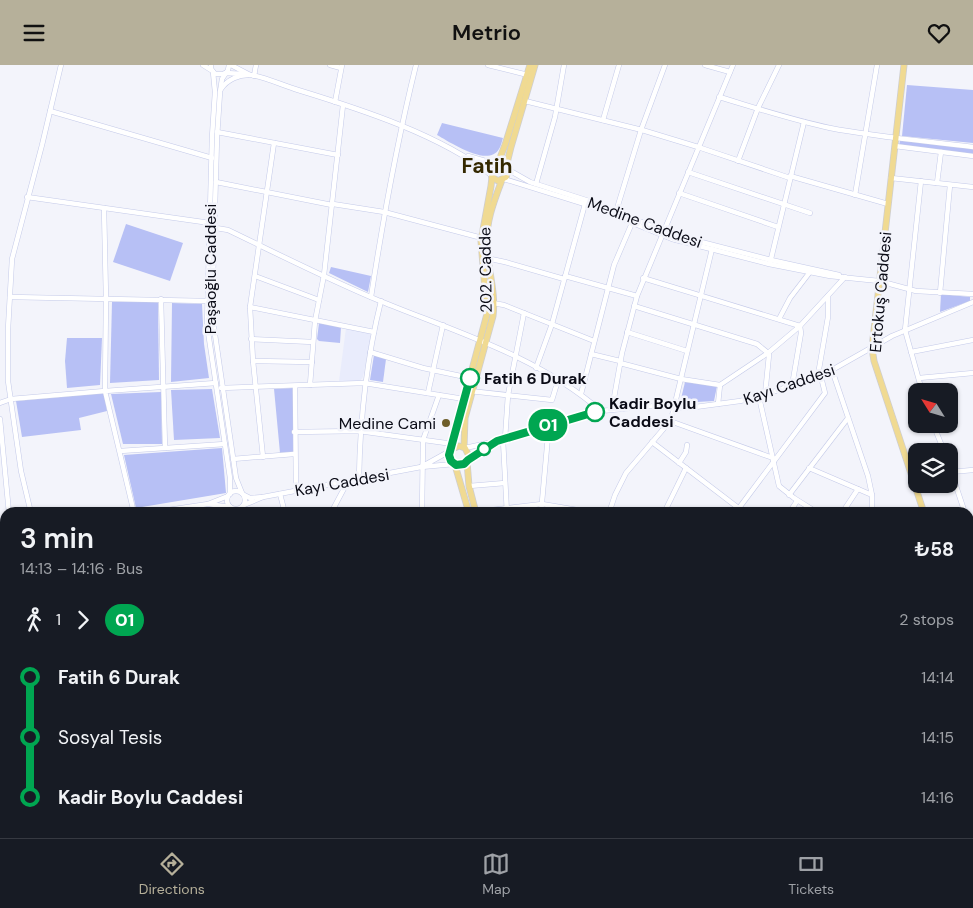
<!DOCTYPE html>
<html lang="en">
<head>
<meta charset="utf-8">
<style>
  body { margin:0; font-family:"DM Sans",sans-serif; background:#20242c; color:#f1f3f6; height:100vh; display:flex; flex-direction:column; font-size:19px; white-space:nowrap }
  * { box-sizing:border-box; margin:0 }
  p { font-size:16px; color:#9ea1a6 }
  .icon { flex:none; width:28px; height:28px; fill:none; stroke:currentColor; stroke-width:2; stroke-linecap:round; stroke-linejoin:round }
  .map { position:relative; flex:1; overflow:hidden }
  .sheet { position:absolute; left:0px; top:442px; width:974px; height:331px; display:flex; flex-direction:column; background:#171b24; border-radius:15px 15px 0 0; box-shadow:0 1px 4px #0004 }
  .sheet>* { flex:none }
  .badge { padding:0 10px; border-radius:16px; font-size:18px; line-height:32px }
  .needle { width:32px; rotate:307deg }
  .controls { position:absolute; left:908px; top:318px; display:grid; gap:10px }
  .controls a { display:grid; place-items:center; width:50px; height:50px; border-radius:10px; background:#171b24; box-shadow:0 1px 4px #0004; font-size:25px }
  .map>.badge { position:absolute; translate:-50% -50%; box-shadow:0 0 0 2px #fff }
  .legs { display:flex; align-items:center; gap:8px; height:55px; padding:0 20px; font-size:16px }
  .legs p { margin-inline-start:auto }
  .summary { display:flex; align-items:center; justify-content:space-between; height:85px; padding:0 20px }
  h1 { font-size:28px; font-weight:600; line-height:38px }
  ul { padding:0 20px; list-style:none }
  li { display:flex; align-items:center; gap:18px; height:60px; font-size:19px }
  li i { display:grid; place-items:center; width:8px; height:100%; margin:0 6px; background:currentColor }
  li i::after { content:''; width:12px; height:12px; margin:-6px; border:4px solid; border-radius:50%; background:#171b24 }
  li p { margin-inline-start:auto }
  li:first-child i { background:linear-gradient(#0000 50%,currentColor 0) }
  li:last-child i { background:linear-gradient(currentColor 50%,#0000 0) }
  header { display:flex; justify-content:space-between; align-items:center; height:65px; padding:0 20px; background:#b6b09a; color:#111; font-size:22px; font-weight:600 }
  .menu { display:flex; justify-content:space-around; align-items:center; height:70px; border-top:1px solid #363941; background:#171b24; font-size:14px; color:#9ea1a6 }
  .menu a { display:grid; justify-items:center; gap:2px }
  .menu .selected { color:#b6b09a }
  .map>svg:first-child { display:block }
  .built { fill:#e9ecfc }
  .green { fill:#b7c0f5 }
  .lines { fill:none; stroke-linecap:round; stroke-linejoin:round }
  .minor-casing { stroke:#c4cae9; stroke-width:5.5 }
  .major-casing { stroke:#ceced0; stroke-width:7 }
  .minor { stroke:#fff; stroke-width:4.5 }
  .major { stroke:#f0da92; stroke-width:5.5 }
  .line-1-casing { stroke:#fff; stroke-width:11 }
  .line-1 { stroke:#00a651; stroke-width:8 }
  .stop-1-dot { fill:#fff; stroke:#00a651; stroke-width:2.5 }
  .poi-dot { fill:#6d5d2a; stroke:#f3f4fb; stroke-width:2 }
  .labels { text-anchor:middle; stroke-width:5; stroke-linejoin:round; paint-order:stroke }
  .street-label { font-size:16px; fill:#0a0b16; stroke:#f3f4fb }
  .stop-label { font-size:16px; font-weight:bold; fill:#0a0b16; stroke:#f3f4fb; text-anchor:start }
  .poi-label { font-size:16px; fill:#0a0b16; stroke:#f3f4fb; text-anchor:end }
  .district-label { font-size:21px; font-weight:bold; fill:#342800; stroke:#f3f4fb }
</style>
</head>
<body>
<header><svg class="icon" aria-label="menu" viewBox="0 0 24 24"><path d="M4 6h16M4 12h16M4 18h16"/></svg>Metrio<svg class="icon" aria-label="heart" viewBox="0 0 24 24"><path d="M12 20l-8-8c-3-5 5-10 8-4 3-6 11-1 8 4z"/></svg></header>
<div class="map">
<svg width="973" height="773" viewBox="0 0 973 773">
  <rect width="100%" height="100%" fill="#f3f4fb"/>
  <!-- built -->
  <polygon class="built" points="346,263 369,268 371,271 363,312 360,316 339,316"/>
  <!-- green -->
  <g class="green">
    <polygon points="907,20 973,25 973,78 902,71"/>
    <path d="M442,58L503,73C502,76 501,81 499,84C488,103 450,77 437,70Z"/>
    <polygon points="900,75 973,84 973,89 899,81"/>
    <polygon points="126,159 183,178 170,216 113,197"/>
    <polygon points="331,202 371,211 368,227 329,208"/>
    <polygon points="941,229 970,232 970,236 940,247"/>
    <polygon points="112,237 158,237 159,315 110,318"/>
    <polygon points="172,238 202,239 204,279 209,313 171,317"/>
    <polygon points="319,258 341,262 340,278 319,276 317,274"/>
    <polygon points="67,273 102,273 100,320 67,323 65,296"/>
    <polygon points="374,290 386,294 383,317 370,315"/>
    <polygon points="685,317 717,321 714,336 680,338"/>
    <polygon points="293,323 293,387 280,388 274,324"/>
    <polygon points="212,324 220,373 174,375 171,325"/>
    <polygon points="161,327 162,379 123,379 111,329"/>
    <polygon points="104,328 107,346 79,353 81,365 22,372 16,336"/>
    <polygon points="222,383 226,428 136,443 124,390"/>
  </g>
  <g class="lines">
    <!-- minor casing -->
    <g class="minor-casing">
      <g id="minor">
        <polyline points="203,0 211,5"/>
        <polyline points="211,0 211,4 215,9 223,9"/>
        <polyline points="229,0 228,5 222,14 220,27 217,72 212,249 236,413 242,428"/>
        <polyline points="231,0 250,10"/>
        <polyline points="330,0 341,3"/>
        <polyline points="488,0 528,10"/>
        <polyline points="705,0 730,7"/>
        <polyline points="213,7 215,27 212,72 207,260 230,413 230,429"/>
        <polyline points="225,8 244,9"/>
        <polyline points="254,11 256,0"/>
        <path d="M221,24C227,15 239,9 251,10C265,12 284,21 298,25C360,44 441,70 491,110"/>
        <path d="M719,32C756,43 792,55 830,63C877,72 925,76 973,82"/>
        <polyline points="525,36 642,65 698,82 790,113"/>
        <polyline points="335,37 342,0"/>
        <polyline points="50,46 212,93"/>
        <polyline points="603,55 619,0"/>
        <polyline points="217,67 338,90"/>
        <polyline points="895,81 973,91"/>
        <polyline points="468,91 496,99"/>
        <polyline points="738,96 758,43 779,0"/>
        <polyline points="507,104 530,117 589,136 674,170 771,195 839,210"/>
        <polyline points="688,107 810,148"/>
        <polyline points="790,111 888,139"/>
        <polyline points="891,113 973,122"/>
        <polyline points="504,114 588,140 672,174 769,199 830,211 879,216 916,226 973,229"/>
        <polyline points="921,116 905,265 922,326"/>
        <polyline points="216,117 332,140"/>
        <polyline points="937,118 941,87"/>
        <polyline points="536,119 555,52 564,0"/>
        <polyline points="679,128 778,162"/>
        <polyline points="855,130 877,0"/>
        <polyline points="27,132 210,158"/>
        <polyline points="333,139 384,147 482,173"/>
        <polyline points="615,150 641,65 665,0"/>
        <path d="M210,162L228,165C278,189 329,215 380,236C456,267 538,291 601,346"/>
        <polyline points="486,193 505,197 564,214"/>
        <polyline points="770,198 804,57"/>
        <polyline points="255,211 319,235"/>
        <polyline points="565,211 637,231"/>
        <polyline points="643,213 800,261 801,268 792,321"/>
        <polyline points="940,228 950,120"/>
        <polyline points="10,232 207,236"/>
        <path d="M371,232C383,154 397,77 416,0"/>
        <polyline points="161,234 165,383"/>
        <polyline points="487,237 504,240 594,276"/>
        <polyline points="634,241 757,279 768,288 769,290 765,330"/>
        <polyline points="250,242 374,267"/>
        <polyline points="779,254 790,233 810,207"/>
        <polyline points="627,267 687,286"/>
        <polyline points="251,274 313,277"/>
        <polyline points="370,287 423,303 470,313"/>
        <polyline points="911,287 973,275"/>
        <polyline points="591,289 620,296"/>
        <polyline points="253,296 312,297"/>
        <polyline points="620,298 681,314 720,320 768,288 800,261 845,212"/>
        <polyline points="536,303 552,259 585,139"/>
        <polyline points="832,305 868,411 872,430 872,448"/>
        <polyline points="919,313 973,308"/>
        <polyline points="310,320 315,256 324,210 343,40"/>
        <polyline points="295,321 296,426"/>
        <polyline points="221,323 364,318 464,334"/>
        <polyline points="470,326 552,335 558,315"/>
        <polyline points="428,328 443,260"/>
        <polyline points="581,329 614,200 632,158"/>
        <polyline points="759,332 779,421 794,433 818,448"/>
        <polyline points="0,338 11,334 105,326 106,233 104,143"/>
        <polyline points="718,339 720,320"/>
        <polyline points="612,344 622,288 637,231 733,0"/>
        <polyline points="0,354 9,448"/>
        <polyline points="670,356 773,393"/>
        <polyline points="933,359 944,386"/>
        <polyline points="294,367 359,366 453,379"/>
        <polyline points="505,374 508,330 524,248"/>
        <polyline points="503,375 507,448"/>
        <polyline points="652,377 745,448"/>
        <polyline points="465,383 497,376 567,355 601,346 651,341 688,343 740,336 765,330 832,305 892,271 973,237"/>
        <polyline points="120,386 225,379"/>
        <polyline points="450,386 421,402 454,399"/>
        <polyline points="263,392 253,296 250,242 274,78"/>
        <polyline points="233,394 294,389"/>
        <polyline points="468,394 493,378"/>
        <polyline points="679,398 686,387 687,380"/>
        <polyline points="949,400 965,448"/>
        <polyline points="809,403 872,430"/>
        <polyline points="951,407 973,405"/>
        <path d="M359,414C360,353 366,296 381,236"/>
        <polyline points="469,421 505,418"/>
        <circle cx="236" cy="435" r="9"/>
        <polyline points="280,429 285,448"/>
        <polyline points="244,430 250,433 263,432 244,440"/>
        <polyline points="789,430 848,353"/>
        <polyline points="228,431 208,439 230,442"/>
        <polyline points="263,432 421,402"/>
        <polyline points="739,443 825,328 819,304 828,252 828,231"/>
        <polyline points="475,447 542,439 595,448"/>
        <polyline points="31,448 21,406 8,316 8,264 12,194 42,80 61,0"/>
        <polyline points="134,448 105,326 216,318"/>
        <polyline points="148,448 208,439"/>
        <polyline points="331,448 348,416"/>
        <polyline points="422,448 423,375 439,330"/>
        <polyline points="541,448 549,360"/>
        <polyline points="609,448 615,430 626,408 671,355 712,184"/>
        <polyline points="664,448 686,403"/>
        <polyline points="789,448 797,436"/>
        <polyline points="842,448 858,424"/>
        <polyline points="969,457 973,469"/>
        <polyline points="0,467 5,466"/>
        <polyline points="969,564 973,562"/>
        <polyline points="969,641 973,645"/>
        <polyline points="969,688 973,687"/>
        <polyline points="0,706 5,702"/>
        <polyline points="969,759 973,756"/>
        <polyline points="57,769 61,773"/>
        <polyline points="94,769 96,773"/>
        <polyline points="208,769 209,773"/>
        <polyline points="333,769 335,773"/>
        <polyline points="340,769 342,773"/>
        <polyline points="488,769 489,773"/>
        <polyline points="651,769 653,773"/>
        <polyline points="687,769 687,773"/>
        <polyline points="768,769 768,773"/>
        <polyline points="834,769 835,773"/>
        <polyline points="908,769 909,773"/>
        <polyline points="962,769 964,773"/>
        <polyline points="38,773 40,769"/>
        <polyline points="390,773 391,769"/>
        <polyline points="442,773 442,769"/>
        <polyline points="537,773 538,769"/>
        <polyline points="549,773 554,769"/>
        <polyline points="557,773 562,769"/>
        <polyline points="924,773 942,769"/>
      </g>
    </g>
    <!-- major casing -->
    <g class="major-casing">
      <g id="major">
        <polyline points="904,0 872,283 874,296 924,448"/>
        <polyline points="498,98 505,80 530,0"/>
        <polyline points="506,102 511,82 535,0"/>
        <polyline points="492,112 498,116 506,112 508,106 504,100"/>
        <path d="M464,382L465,353L493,251C496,228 488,205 487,182C485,159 494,136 502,115"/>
        <path d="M452,384L459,381L465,383L469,391C465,403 451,403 449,390L487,249L481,176L491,121L492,112L491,105L494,100L498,98"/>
        <polyline points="467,397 469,421 476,448"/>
        <polyline points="455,400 469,448"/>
        <polyline points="969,577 973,585"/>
        <polyline points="611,769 613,773"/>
        <polyline points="616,769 619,773"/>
      </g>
    </g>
    <!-- minor -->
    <use href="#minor" class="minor"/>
    <!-- major -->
    <use href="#major" class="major"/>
  </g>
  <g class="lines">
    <!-- line-1 casing -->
    <g class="line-1-casing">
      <polyline id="line-1" points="470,313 449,390 451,396 456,400 464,399 468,395 497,376 595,347"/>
    </g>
    <!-- line-1 -->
    <use href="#line-1" class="line-1"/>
  </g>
  <!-- markers -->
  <g class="stop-1-dot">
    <circle cx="470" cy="313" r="9"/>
    <circle cx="595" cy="347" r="9"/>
    <circle cx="484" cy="384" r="6"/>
  </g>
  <circle class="poi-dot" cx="446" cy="358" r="5"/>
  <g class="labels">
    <!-- street labels -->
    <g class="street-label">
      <text transform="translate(645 157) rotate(20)" y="6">Medine Caddesi</text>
      <text transform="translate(210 204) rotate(-90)" y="6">Paşaoğlu Caddesi</text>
      <text transform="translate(485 205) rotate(-91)" y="6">202. Cadde</text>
      <text transform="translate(880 227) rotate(-85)" y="6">Ertokuş Caddesi</text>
      <text transform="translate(789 319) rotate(-19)" y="6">Kayı Caddesi</text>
      <text transform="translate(342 417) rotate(-10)" y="6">Kayı Caddesi</text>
    </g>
    <!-- stop labels -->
    <g class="stop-label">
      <text x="484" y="319">Fatih 6 Durak</text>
      <text x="609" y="344">Kadir Boylu<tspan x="609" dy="18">Caddesi</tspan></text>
    </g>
    <!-- poi labels -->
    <g class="poi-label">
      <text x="436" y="364">Medine Cami</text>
    </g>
    <!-- district labels -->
    <g class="district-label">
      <text x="487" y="108">Fatih</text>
    </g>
  </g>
</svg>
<div class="controls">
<a><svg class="needle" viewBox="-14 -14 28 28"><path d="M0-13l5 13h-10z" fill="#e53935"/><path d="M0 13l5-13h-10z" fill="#9ea1a6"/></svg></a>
<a><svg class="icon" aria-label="layers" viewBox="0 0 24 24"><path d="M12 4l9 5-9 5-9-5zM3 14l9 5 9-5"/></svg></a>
</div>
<b class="badge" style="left:548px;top:360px;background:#00a651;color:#fff">01</b>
<section class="sheet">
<div class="summary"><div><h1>3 min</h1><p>14:13 – 14:16 · Bus</p></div><b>₺58</b></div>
<div class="legs"><svg class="icon" aria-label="walk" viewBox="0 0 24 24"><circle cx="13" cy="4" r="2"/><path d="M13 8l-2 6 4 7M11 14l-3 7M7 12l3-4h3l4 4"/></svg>1<svg class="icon" aria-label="forward" viewBox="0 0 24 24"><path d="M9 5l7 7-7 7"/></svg><b class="badge" style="background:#00a651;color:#fff">01</b><p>2 stops</p></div>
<ul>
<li><i style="color:#00a651"></i><b>Fatih 6 Durak</b><p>14:14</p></li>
<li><i style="color:#00a651"></i><span>Sosyal Tesis</span><p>14:15</p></li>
<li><i style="color:#00a651"></i><b>Kadir Boylu Caddesi</b><p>14:16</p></li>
</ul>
</section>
</div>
<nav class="menu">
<a class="selected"><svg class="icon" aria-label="directions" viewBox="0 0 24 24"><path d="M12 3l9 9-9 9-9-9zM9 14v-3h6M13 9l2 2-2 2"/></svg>Directions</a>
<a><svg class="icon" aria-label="map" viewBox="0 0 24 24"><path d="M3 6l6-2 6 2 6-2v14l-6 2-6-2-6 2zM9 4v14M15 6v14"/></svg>Map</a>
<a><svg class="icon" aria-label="tickets" viewBox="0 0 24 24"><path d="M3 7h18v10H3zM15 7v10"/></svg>Tickets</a>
</nav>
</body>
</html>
